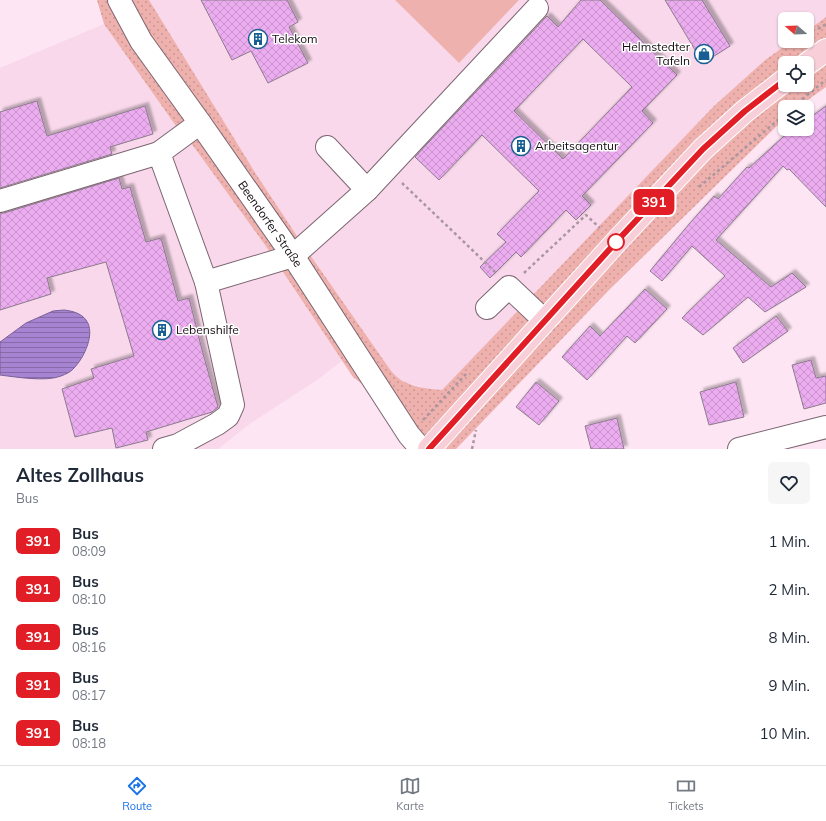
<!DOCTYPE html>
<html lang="de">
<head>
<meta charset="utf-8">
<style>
  body { margin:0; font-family:Mulish,sans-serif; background:#f6f6f7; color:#1f2937; height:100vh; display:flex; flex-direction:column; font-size:15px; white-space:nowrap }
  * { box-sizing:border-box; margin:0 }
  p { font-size:13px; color:#747a83 }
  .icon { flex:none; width:22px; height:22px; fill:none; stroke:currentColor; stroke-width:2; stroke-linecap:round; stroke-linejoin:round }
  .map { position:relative; height:449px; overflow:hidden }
  .drawer { display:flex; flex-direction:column; background:#fff; flex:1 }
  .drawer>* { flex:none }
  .badge { padding:0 8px; border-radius:6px; font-size:14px; line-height:26px }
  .needle { width:26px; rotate:289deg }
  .tools { position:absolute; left:778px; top:12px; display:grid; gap:8px }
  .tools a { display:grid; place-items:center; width:36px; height:36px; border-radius:6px; background:#fff; box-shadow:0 1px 3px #0004; font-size:20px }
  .map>.badge { position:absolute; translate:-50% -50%; box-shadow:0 0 0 2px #fff }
  .round { display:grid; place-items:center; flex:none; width:42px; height:42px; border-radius:6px; background:#f6f6f7 }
  .summary { display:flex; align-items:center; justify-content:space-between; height:68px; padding:0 16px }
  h1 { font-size:19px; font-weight:700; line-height:30px }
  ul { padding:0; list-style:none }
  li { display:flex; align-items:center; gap:12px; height:48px; padding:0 16px }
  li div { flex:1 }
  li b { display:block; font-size:15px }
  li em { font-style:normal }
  li .badge { min-width:44px; font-weight:700; text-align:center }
  .dock { display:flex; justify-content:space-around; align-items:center; height:56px; border-top:1px solid #e0e1e3; background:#fff; font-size:11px; color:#747a83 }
  .dock a { display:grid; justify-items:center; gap:2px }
  .dock .selected { color:#1a73e8 }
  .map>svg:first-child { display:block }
  .built { fill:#f8d8ea }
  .grass { fill:url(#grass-dots); fill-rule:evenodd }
  .pitch { fill:#efb1ad }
  .water { fill:url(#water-rules); stroke:#7b6098 }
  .building { fill:url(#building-cross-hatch); stroke:#8b7b8c; fill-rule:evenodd; filter:url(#shadow) }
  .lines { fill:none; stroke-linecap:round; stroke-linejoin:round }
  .minor-casing { stroke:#7c6672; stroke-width:24 }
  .major-casing { stroke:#fff; stroke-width:24 }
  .path { stroke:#a996a1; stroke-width:2.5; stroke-dasharray:3 3; stroke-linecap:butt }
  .minor { stroke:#fff; stroke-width:22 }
  .major { stroke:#f8ced8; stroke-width:22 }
  .line-casing { stroke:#fff; stroke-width:9 }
  .line { stroke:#e11e26; stroke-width:6 }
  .stop-dot { fill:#fff; stroke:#e11e26; stroke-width:2 }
  .labels { text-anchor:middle; stroke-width:3; stroke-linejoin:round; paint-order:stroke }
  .poi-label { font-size:12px; fill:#150d12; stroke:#fff; text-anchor:start }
  .street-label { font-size:12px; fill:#150d12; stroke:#fff }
</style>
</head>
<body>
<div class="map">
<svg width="826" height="449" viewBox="0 0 826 449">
  <defs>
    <pattern id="grass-dots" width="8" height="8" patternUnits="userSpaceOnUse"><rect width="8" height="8" fill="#efb1ad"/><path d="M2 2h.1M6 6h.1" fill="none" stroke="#cc9794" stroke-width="1.8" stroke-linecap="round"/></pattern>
    <pattern id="water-rules" width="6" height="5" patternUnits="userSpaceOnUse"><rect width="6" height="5" fill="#a784d1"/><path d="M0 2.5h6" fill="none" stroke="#876aa8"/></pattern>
    <pattern id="building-cross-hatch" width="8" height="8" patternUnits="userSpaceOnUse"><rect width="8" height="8" fill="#ecacf0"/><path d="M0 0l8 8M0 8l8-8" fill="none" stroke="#ca93cd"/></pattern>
    <filter id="shadow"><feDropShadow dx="3.5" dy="-3.5" stdDeviation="1" flood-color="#0004"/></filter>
  </defs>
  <rect width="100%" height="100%" fill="#fee5f3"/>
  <!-- built -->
  <g class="built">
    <polygon points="149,0 395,0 459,63 519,0 826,0 826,17 807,31 807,19 785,19 785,41 792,41 765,60 714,106 442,390 433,390 407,383 397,377 389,368 299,239 256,174"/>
    <polygon points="104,24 176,126 191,143 265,245 342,361 317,380 251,423 218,449 0,449 0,68"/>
  </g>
  <!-- grass -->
  <path class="grass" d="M97,0H149L256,174L299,239L389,368C391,371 394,374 397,377C409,387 428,389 442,390L714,106L765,60L792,41H807V31L826,17V87L798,107H785V118L609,290L456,449H408L366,387L353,377L265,245L191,143L176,126L104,24ZM785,63H807V85H785Z"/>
  <!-- pitch -->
  <polygon class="pitch" points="395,0 519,0 459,63"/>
  <!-- water -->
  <path class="water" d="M64,310C72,311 81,313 86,320C96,333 84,358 74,368C71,372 66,374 61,376C46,382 16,377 0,375V342L26,323L53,311Z"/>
  <!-- building -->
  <g class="building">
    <polygon points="201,0 287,0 298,22 289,27 308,63 268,83 251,51 232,60"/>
    <path d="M581,0H600L677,75L642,111L653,123L582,196L591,205L576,220L566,210L521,257L516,252L490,278L480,267L506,242L497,234L539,191L482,135L439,180L415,157L547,16L558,27ZM583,39L632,87L563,159L514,111Z"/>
    <polygon points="665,0 702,0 730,46 703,63"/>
    <polygon points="37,101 47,136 145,106 153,134 110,147 112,154 0,188 0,112"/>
    <polygon points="826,106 826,207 789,169 787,170 783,166 716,240 771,287 792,273 806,287 765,312 748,297 703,335 682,318 725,276 692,246 662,281 650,271 690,223 714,196 718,199 747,167 749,168 783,137 794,129 807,129 807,120"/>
    <polygon points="119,178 122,189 130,187 146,242 161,238 178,301 189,298 202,350 218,407 212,412 146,432 148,440 116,448 112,428 75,437 62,389 94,378 91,369 134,356 106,262 47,278 51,294 0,310 0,213 4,213"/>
    <polygon points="645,289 667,309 635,343 627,336 587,380 562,357 590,326 600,336"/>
    <polygon points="776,316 788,331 743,363 733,348"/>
    <polygon points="811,360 816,378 826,376 826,403 804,409 792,365"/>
    <polygon points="536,382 559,401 539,425 516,407"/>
    <polygon points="736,382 744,417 709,425 700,392"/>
    <polygon points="617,418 624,449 591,449 585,426"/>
  </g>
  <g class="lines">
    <!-- minor casing -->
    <g class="minor-casing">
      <g id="minor">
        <polyline points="119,0 141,41 200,123 293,256 409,435 421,449"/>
        <polyline points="327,147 367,190"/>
        <polyline points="159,153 200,123"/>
        <polyline points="0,201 159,153 206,282 233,405 228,416 217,424 178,445 164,449"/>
        <polyline points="206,282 293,256 367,190 537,8"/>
        <polyline points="487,308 509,287 545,321"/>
        <polyline points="739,449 826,427"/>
      </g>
    </g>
    <!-- major casing -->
    <g class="major-casing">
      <g id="major">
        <polyline points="807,64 826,50"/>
        <polyline points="429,449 618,240 703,149 745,111 785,80"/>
      </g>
    </g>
    <!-- path -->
    <g class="path">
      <polyline points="818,29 826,24"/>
      <polyline points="793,107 817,87 826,80"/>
      <polyline points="402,183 465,243 495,272"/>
      <polyline points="699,187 785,114"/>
      <polyline points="524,273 586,215 600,228"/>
      <polyline points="423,420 466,374"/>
      <polyline points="472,449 476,430"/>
    </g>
    <!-- minor -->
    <use href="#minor" class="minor"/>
    <!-- major -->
    <use href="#major" class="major"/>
  </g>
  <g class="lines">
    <!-- line casing -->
    <g class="line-casing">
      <polyline id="line" points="429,449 618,240 703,149 745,111 785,80"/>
    </g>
    <!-- line -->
    <use href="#line" class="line"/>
  </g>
  <!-- icons -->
  <defs>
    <g id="building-ring" transform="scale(1)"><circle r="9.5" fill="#fff" stroke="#175e92" stroke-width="1.5"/><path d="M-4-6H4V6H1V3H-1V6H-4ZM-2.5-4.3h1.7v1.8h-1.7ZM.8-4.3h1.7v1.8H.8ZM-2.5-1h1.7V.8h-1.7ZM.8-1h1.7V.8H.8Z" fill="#175e92"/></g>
    <g id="shop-ring" transform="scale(1)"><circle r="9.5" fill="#fff" stroke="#175e92" stroke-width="1.5"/><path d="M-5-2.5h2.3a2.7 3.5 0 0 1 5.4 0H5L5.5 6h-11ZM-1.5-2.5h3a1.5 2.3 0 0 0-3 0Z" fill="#175e92"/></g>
  </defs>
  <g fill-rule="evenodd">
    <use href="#building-ring" x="258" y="39"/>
    <use href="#shop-ring" x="704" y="54"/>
    <use href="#building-ring" x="521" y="146"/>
    <use href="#building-ring" x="162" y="330"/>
  </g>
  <!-- markers -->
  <circle class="stop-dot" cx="616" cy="242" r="8"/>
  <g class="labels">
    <!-- poi labels -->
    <g class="poi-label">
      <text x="272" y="43">Telekom</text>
      <text x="690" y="51" text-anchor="end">Helmstedter<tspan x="690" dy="14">Tafeln</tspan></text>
      <text x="535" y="150">Arbeitsagentur</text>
      <text x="176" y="334">Lebenshilfe</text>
    </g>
    <!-- street labels -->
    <g class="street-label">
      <text transform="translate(270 224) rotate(55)" y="4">Beendorfer Straße</text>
    </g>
  </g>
</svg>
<div class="tools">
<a><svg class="needle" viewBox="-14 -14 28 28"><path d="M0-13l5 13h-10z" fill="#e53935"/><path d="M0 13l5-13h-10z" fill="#747a83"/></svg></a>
<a><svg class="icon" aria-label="locate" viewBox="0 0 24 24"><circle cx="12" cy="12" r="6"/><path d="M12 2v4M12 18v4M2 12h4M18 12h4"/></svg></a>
<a><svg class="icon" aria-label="layers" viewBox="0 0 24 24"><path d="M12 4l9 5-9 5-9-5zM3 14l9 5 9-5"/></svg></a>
</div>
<b class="badge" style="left:654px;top:202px;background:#e11e26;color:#fff">391</b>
</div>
<section class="drawer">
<div class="summary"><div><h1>Altes Zollhaus</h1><p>Bus</p></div><a class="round"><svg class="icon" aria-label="heart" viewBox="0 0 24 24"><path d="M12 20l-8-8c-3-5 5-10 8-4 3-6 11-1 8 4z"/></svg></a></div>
<ul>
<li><span class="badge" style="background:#e11e26;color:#fff">391</span><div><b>Bus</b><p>08:09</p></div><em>1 Min.</em></li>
<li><span class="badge" style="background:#e11e26;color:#fff">391</span><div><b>Bus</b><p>08:10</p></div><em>2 Min.</em></li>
<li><span class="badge" style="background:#e11e26;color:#fff">391</span><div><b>Bus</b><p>08:16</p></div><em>8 Min.</em></li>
<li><span class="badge" style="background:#e11e26;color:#fff">391</span><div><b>Bus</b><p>08:17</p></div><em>9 Min.</em></li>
<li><span class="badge" style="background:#e11e26;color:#fff">391</span><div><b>Bus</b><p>08:18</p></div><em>10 Min.</em></li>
</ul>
</section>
<nav class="dock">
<a class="selected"><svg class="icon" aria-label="directions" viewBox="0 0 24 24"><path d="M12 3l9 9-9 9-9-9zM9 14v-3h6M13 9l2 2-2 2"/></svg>Route</a>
<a><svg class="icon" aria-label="map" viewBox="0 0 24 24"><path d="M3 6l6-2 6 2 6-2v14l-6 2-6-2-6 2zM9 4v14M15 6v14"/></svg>Karte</a>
<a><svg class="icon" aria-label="tickets" viewBox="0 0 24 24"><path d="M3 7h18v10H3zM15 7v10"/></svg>Tickets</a>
</nav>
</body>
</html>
